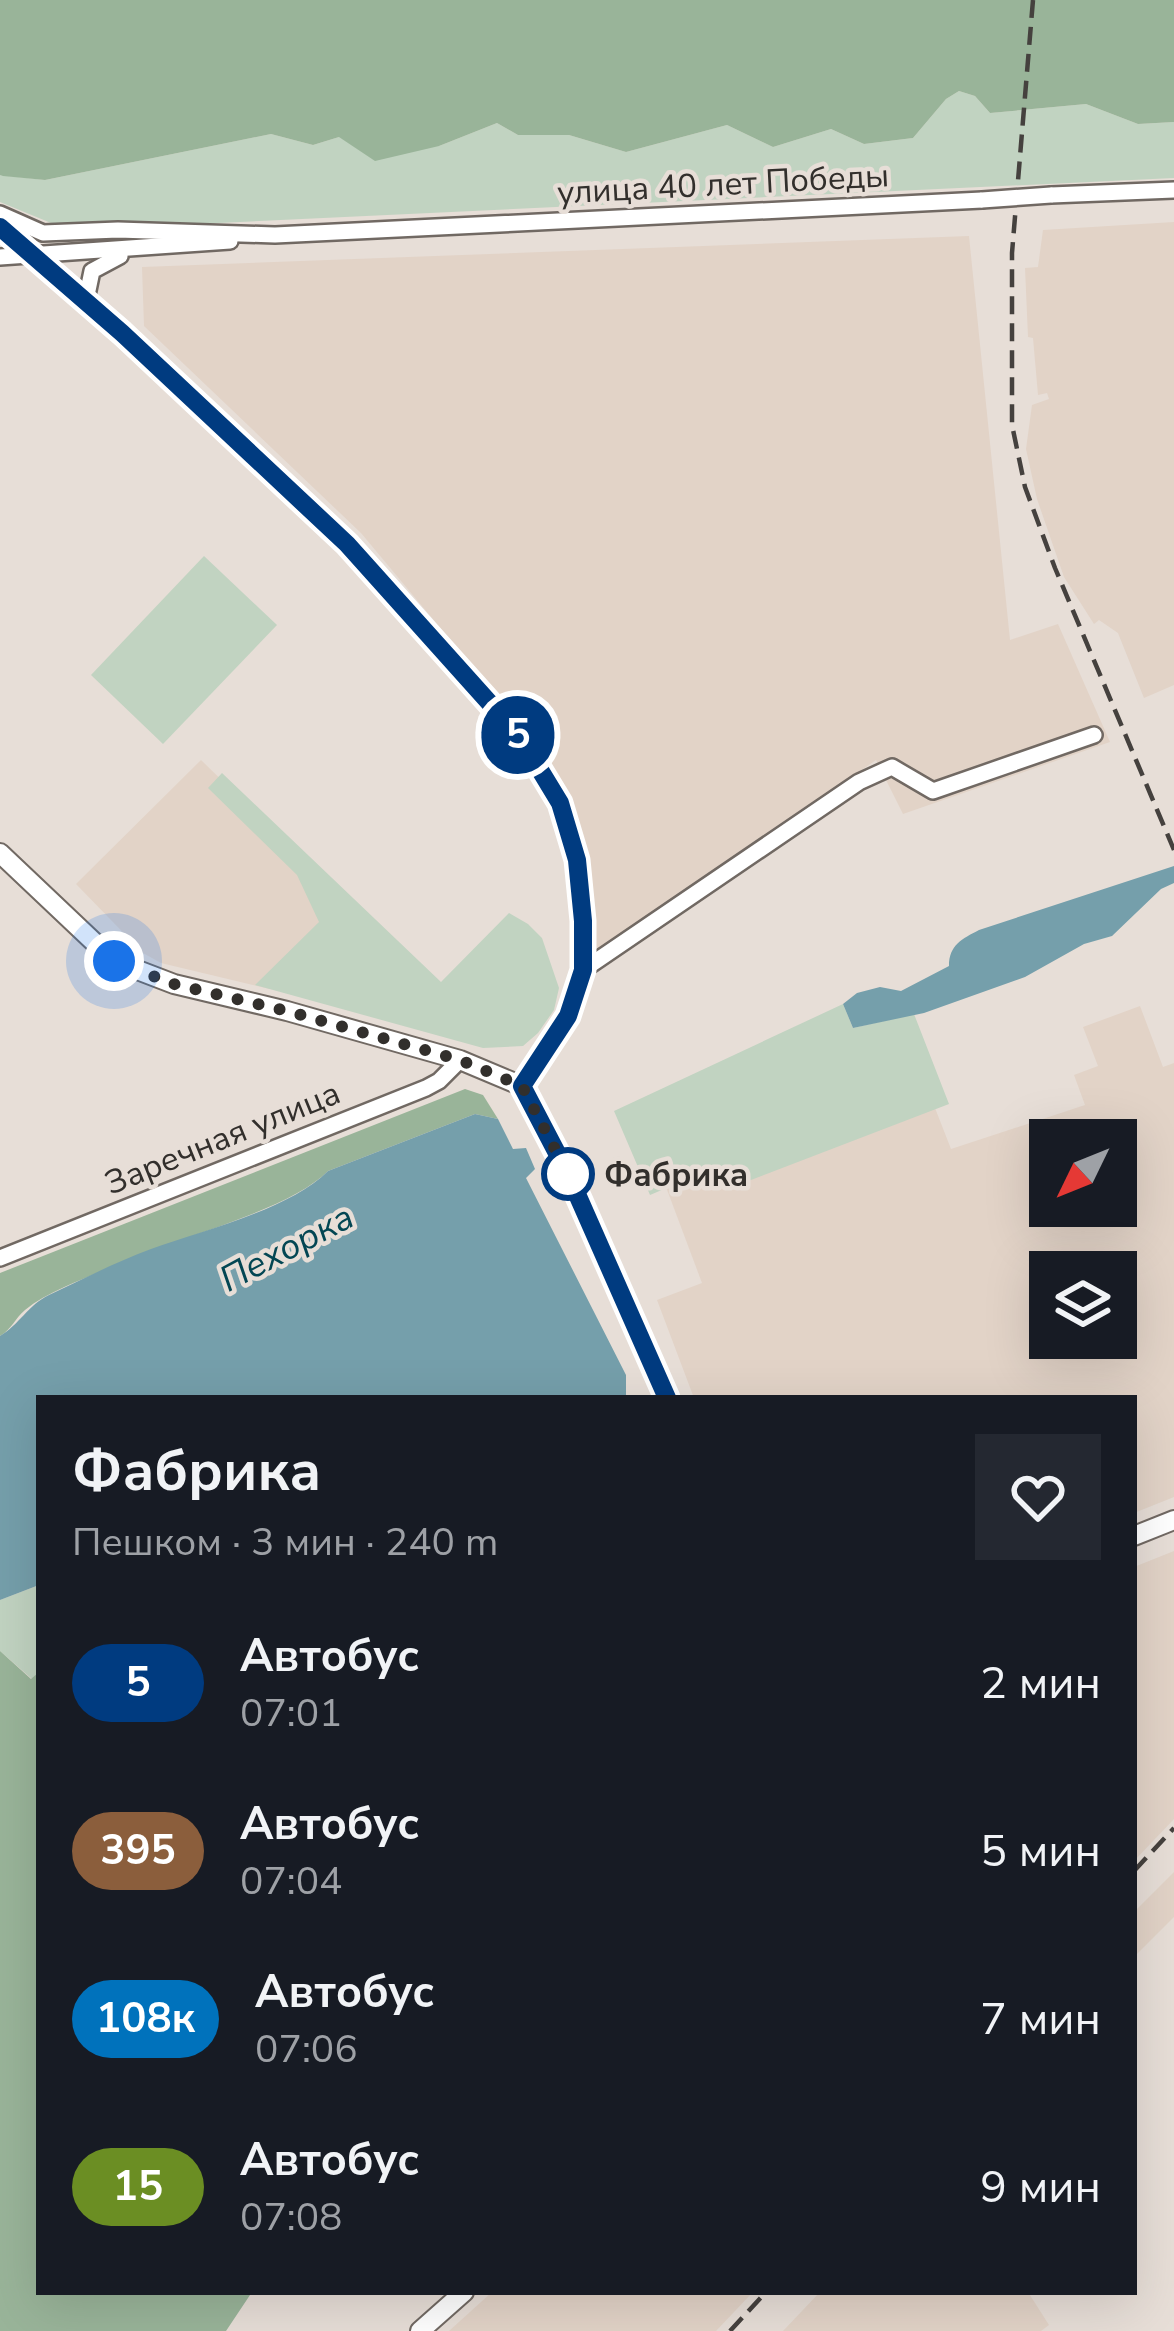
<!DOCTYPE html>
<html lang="ru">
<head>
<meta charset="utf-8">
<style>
  body { margin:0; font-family:"Nunito Sans",sans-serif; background:#242831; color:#f1f3f6; height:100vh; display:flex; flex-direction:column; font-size:45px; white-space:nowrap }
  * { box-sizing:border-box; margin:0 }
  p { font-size:39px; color:#9ea1a6 }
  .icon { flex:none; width:66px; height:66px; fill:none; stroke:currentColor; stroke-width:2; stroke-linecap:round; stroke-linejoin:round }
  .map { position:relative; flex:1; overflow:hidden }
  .sheet { position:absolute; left:36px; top:1395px; width:1101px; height:900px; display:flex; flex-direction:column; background:#171b24; border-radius:0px; box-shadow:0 12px 48px #0002 }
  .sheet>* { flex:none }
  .badge { padding:0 24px; border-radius:39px; font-size:42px; line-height:78px }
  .needle { width:78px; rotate:227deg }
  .buttons { position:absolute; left:1029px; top:1119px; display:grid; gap:24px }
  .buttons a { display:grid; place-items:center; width:108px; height:108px; border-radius:0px; background:#171b24; box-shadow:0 12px 48px #0002; font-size:60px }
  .you { position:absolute; width:60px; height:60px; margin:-30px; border:9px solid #fff; border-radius:50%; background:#1a73e8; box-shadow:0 0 0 18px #1a73e833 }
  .map>.badge { position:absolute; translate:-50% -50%; box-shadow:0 0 0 6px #fff }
  .round { display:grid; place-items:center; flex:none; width:126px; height:126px; border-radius:0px; background:#242831 }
  .headline { display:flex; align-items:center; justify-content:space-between; height:204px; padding:0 36px }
  h1 { font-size:57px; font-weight:700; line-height:90px }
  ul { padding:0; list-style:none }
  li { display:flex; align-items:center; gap:36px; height:168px; padding:0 36px }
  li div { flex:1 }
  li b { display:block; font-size:45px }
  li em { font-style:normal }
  li .badge { min-width:132px; font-weight:700; text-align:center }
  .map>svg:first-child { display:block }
  .built { fill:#e2d3c7; fill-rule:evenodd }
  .green { fill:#c1d3c1 }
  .forest { fill:#99b499 }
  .water { fill:#759fab }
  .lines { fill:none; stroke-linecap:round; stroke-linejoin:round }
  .minor-casing { stroke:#716963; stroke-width:20 }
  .major-casing { stroke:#716963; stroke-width:22 }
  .minor { stroke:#fff; stroke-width:15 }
  .major { stroke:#fff; stroke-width:18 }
  .rail { stroke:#45413e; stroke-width:4.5; stroke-dasharray:18 9; stroke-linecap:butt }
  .minor-bridge-casing { stroke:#716963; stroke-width:20; stroke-linecap:butt }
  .minor-bridge { stroke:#fff; stroke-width:15 }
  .line-casing { stroke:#fff; stroke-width:27 }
  .line { stroke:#003b80; stroke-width:18 }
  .walk { stroke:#322f2c; stroke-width:12; stroke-dasharray:0 21.6 }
  .stop-dot { fill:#fff; stroke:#003b80; stroke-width:6 }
  .labels { text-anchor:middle; stroke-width:9; stroke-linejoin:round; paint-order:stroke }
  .street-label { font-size:33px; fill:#322f2c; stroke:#e7ded7 }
  .stop-label { font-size:33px; font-weight:bold; fill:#322f2c; stroke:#e7ded7; text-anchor:start }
  .water-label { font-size:36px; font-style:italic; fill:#034653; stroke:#e7ded7 }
</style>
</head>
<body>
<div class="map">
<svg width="1174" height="2331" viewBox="0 0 1174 2331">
  <rect width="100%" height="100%" fill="#e7ded7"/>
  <!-- built -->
  <g class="built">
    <polygon points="1174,222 1174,685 1144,698 1118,633 1099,620 1094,624 1064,577 1037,499 1026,449 1032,405 1049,399 1047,393 1038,395 1033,338 1028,337 1025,268 1038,267 1043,230"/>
    <polygon points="969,236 1010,640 1058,624 1110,742 903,814 876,760 595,956 588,858 571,798 528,733 361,533 144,326 142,267"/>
    <polygon points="201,760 353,908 270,989 161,963 143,953 76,884"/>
    <path d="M1140,1006L1163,1067L1174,1063V1497L1134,1513V1398H694L657,1300L702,1283L666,1187L716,1167L724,1189L935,1108L951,1149L1085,1105L1074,1075L1098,1066L1083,1027ZM1050,1140H1116V1206H1050ZM1050,1272H1116V1338H1050Z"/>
    <polygon points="1174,1551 1174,1819 1134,1861 1134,1567"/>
    <polygon points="1174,1872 1174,1917 1134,1957 1134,1912"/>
    <polygon points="492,2292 753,2292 716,2331 449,2331"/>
    <polygon points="820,2292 1028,2292 1049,2325 1041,2331 783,2331"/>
  </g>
  <!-- green -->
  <g class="green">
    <polygon points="959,91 975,96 990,113 1086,104 1138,124 1174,122 1174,178 68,230 0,202 0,175 45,180 271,134 313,145 339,137 439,146 497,123 518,135 569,135 626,152 727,125 773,147 831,129 864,144 913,138 946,99"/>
    <polygon points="204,556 277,625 163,744 91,675"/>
    <polygon points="222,773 441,982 509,913 528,924 542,938 559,988 554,1010 538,1033 523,1046 483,1048 255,985 319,922 297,875 208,788"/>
    <polygon points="843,1004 853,1028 914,1014 949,1104 725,1190 716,1167 650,1195 614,1111"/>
    <polygon points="39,1585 39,1672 32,1679 0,1651 0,1600"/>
  </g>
  <!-- forest -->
  <g class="forest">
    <polygon points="0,0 1174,0 1174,122 1138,124 1086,104 990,113 975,96 959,91 946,99 913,138 864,144 831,129 773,147 727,125 626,152 569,135 518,135 497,123 439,146 375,161 339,137 313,145 271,134 45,180 3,176 0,175"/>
    <path d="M465,1089L483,1095L498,1119L475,1114L328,1171C286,1213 167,1240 108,1268C83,1280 48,1291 25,1310C15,1318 12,1329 0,1336V1273Z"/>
    <polygon points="0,1651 31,1679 39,1672 39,2292 252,2292 226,2331 0,2331"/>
  </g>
  <!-- water -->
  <g class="water">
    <path d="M1174,866V883L1161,889L1112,936L1084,944L1025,977L924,1013L853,1028L843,1004L857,993L880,987L901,991L949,966C949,945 962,939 979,930Z"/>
    <path d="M475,1114L498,1119L513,1149L526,1148L535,1169L526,1178L626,1375V1397L39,1398V1585L0,1600V1336C19,1325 28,1305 49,1295C83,1279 116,1262 151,1249C203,1230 289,1210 328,1171Z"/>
  </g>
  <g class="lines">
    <!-- minor casing -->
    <g class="minor-casing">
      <g id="minor">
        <polyline points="1051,195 1174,190"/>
        <polyline points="0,214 43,233 118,230 275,235 982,200"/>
        <polyline points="0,227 122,333 347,544 520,737 560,803 577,860 583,921 583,970 569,1016 522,1086"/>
        <polyline points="0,257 230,241"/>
        <polyline points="86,300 92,271 120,256"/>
        <polyline points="583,970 859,782 892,767 933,791 1094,735"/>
        <polyline points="0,1258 426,1088 439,1081 460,1060"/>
      </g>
    </g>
    <!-- major casing -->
    <g class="major-casing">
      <g id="major">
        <polyline points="0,853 114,961 174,984 287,1011 460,1060 522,1086 569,1176 666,1398"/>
        <polyline points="1134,1536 1174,1520"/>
        <polyline points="420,2331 464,2292"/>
      </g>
    </g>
    <!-- minor -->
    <use href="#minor" class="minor"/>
    <!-- major -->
    <use href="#major" class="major"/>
    <!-- rail -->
    <g class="rail">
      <polyline points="1033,0 1012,253 1012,425 1025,487 1055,568 1174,850"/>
      <polyline points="1134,1871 1174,1828"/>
      <polyline points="730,2331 766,2292"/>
    </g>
    <!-- minor-bridge casing -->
    <g class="minor-bridge-casing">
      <polyline id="minor-bridge" points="982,200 1051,195"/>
    </g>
    <!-- minor-bridge -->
    <use href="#minor-bridge" class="minor-bridge"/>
  </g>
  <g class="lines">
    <!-- line casing -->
    <g class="line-casing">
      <polyline id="line" points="0,227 122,333 347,544 520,737 560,803 577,860 583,921 583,970 568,1016 522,1086 569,1176 667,1398"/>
    </g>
    <!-- line -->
    <use href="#line" class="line"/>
    <!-- walk -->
    <polyline class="walk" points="114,961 174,984 287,1011 460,1060 522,1086 568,1174"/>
  </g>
  <!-- markers -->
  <circle class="stop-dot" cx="568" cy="1174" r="24"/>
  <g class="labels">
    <!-- street labels -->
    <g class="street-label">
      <text transform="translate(723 183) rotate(-3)" y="12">улица 40 лет Победы</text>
      <text transform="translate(222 1137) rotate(-22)" y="12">Заречная улица</text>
    </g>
    <!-- stop labels -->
    <g class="stop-label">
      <text x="604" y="1186">Фабрика</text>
    </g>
    <!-- water labels -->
    <g class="water-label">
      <text transform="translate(286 1247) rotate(-28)" y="13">Пехорка</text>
    </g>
  </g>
</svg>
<div class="buttons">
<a><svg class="needle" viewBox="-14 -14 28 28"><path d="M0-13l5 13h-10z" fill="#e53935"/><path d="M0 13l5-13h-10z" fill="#9ea1a6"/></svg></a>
<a><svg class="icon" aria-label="layers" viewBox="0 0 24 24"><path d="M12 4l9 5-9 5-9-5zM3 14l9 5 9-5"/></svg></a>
</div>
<div class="you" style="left:114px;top:961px"></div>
<b class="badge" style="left:518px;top:735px;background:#003b80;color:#fff">5</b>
<section class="sheet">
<div class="headline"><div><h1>Фабрика</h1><p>Пешком · 3 мин · 240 m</p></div><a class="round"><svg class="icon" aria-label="heart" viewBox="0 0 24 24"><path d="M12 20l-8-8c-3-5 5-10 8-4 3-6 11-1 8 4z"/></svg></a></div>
<ul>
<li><span class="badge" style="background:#003b80;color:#fff">5</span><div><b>Автобус</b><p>07:01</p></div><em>2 мин</em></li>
<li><span class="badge" style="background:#8b5e3c;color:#fff">395</span><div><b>Автобус</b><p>07:04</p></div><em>5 мин</em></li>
<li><span class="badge" style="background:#0072bc;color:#fff">108к</span><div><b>Автобус</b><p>07:06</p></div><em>7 мин</em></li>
<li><span class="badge" style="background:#6b8e23;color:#fff">15</span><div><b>Автобус</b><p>07:08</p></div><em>9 мин</em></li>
</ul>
</section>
</div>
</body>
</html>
